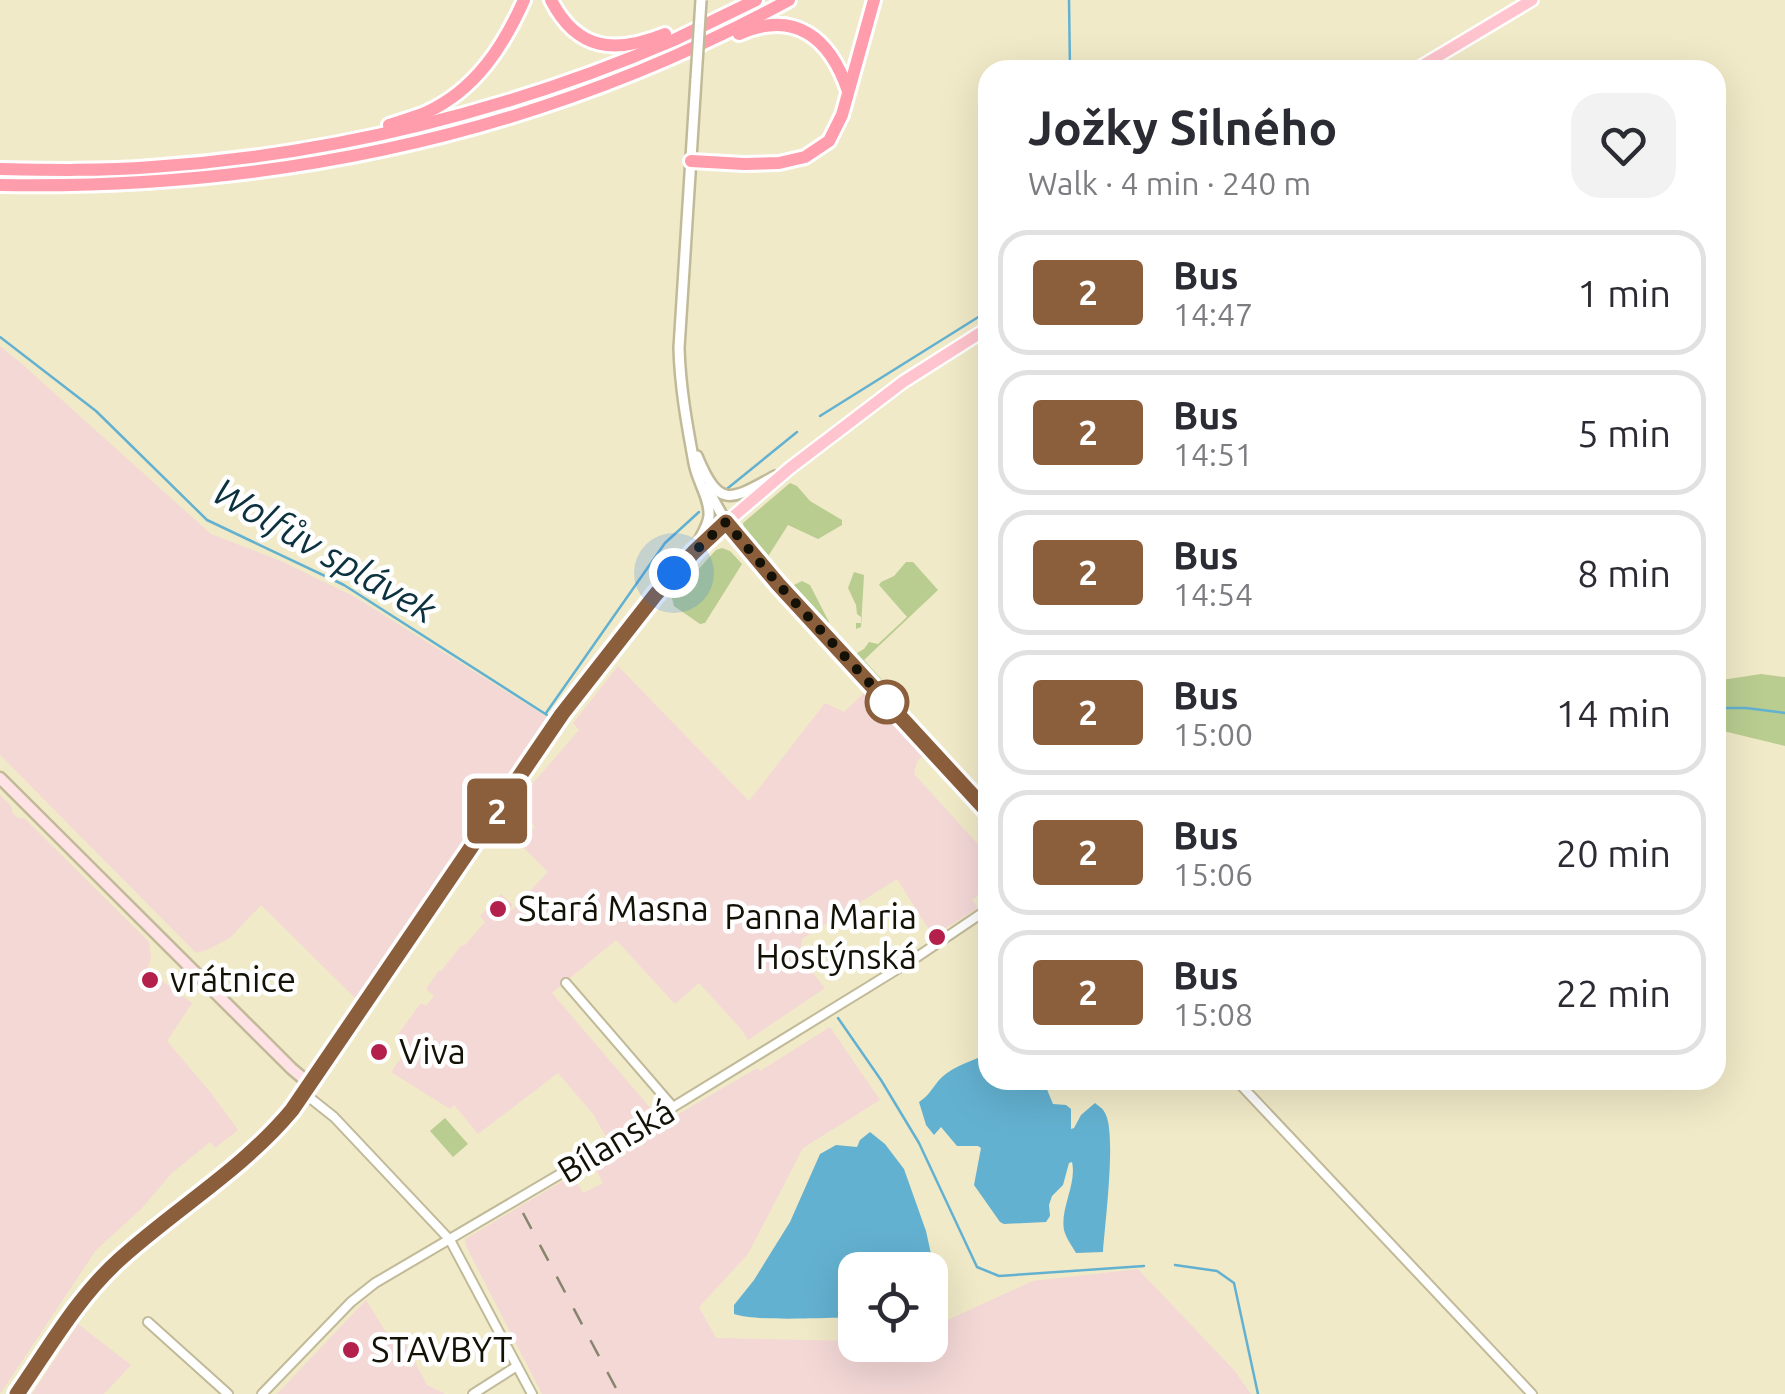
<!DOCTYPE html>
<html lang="en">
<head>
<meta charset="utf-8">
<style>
  body { margin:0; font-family:Ubuntu,sans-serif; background:#f2f2f3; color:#2b2b33; height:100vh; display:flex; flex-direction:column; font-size:38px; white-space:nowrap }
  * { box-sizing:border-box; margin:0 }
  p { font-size:32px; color:#7c7c81 }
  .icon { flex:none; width:55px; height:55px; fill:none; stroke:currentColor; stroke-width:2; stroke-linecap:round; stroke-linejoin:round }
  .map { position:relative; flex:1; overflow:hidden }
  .details { position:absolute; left:978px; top:60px; width:748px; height:1030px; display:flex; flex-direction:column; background:#fff; border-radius:30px; box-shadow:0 10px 40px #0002 }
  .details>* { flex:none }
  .badge { padding:0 20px; border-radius:8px; font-size:35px; line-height:65px }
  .tools { position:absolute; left:838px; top:1252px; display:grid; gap:20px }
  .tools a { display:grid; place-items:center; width:110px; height:110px; border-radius:20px; background:#fff; box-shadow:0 10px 40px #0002; font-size:50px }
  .you { position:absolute; width:50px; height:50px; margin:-25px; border:8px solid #fff; border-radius:50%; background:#1a73e8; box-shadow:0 0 0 15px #1a73e833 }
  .map>.badge { position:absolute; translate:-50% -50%; box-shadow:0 0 0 5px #fff }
  .round { display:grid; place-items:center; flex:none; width:105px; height:105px; border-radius:30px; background:#f2f2f3 }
  .overview { display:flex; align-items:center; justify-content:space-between; height:170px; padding:0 50px }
  h1 { font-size:48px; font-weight:600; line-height:75px }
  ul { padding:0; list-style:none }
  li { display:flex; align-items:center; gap:30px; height:125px; margin:0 20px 15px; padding:0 30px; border:5px solid #e1e1e2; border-radius:30px }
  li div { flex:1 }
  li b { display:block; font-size:38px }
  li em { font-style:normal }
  li .badge { min-width:110px; font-weight:700; text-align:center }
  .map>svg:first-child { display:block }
  .industrial { fill:#f3d8d6 }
  .green { fill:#b9cd90 }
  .water { fill:#63b1d1 }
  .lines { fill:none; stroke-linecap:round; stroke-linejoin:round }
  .stream { stroke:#63b1d1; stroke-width:2.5 }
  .minor-casing { stroke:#c1ba99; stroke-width:12 }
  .tertiary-casing { stroke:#c1ba99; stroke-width:14 }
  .secondary-casing { stroke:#c1ba99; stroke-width:15 }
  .primary-casing { stroke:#fff; stroke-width:16 }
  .motorway-casing { stroke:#fff; stroke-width:18 }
  .minor { stroke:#fff; stroke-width:8 }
  .tertiary { stroke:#fff; stroke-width:9 }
  .secondary { stroke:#ffe2e6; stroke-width:10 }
  .primary { stroke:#ffc4cd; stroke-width:11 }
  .motorway { stroke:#ff9dac; stroke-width:12 }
  .rail { stroke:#89846d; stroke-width:2.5; stroke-dasharray:18 18; stroke-linecap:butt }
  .tertiary-bridge-casing { stroke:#c1ba99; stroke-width:14; stroke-linecap:butt }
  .tertiary-bridge { stroke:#fff; stroke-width:9 }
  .line-casing { stroke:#fff; stroke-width:22 }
  .line { stroke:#8b5e3c; stroke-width:15 }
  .walk { stroke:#141106; stroke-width:10; stroke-dasharray:0 18 }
  .stop-dot { fill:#fff; stroke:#8b5e3c; stroke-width:5 }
  .poi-dot { fill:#b2204b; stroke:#fff; stroke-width:4 }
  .labels { text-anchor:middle; stroke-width:9; stroke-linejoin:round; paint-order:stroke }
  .poi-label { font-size:35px; fill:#141106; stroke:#fff; text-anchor:start }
  .street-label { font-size:35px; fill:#141106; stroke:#fff }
  .water-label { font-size:38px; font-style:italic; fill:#0c313f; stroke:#fff }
</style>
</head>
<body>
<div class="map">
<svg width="1785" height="1394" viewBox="0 0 1785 1394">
  <rect width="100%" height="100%" fill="#f1eac8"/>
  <!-- industrial -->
  <g class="industrial">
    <polygon points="0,346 21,363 211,534 281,561 355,597 547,717 356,999 261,905 230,938 209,949 196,953 0,755"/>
    <polygon points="618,666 749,801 825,703 844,712 864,693 923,755 917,762 914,774 987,854 987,889 972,900 978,908 933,936 897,879 802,939 799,956 825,988 748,1040 741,1029 699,983 675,1004 616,940 552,993 653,1111 608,1140 593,1114 558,1073 478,1134 454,1105 450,1109 391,1072 410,1045 396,1037 421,1003 426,1006 434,996 426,989 439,970 441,971 461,946 465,945 485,922 480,916 501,894 513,905 509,909 511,911 548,872 521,845 531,834 530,832 535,827 517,808 534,782 579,730 573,723"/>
    <polygon points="0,795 12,807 12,813 18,818 24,818 149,942 151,958 147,969 192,1003 167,1041 211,1093 238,1130 215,1148 210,1142 172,1173 141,1209 96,1250 0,1394"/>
    <polygon points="830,1027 880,1100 803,1148 748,1254 699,1307 716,1338 855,1341 855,1345 930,1345 930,1328 1033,1281 1138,1269 1234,1370 1251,1394 542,1394 466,1246 465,1239 573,1175 583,1193 603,1183 593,1164 757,1068 760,1071"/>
    <polygon points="366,1300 392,1342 402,1337 427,1385 445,1394 277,1394"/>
    <polygon points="78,1324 131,1365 104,1394 32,1394"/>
  </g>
  <!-- green -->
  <g class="green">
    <polygon points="790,483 797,486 810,501 842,520 842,525 818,539 788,525 767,558 745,534 743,523"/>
    <polygon points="722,548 730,551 742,564 705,623 700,624 674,606 672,598 716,550"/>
    <path d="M906,562H913L938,590L864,660L895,694L892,696C877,687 858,671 857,653L864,649L869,642L878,644L907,617L879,585L881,582L894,576Z"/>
    <polygon points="854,572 864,575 861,627 856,629 856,623 861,623 861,617 857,614 856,605 848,588"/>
    <polygon points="802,581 810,585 829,622 828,626 823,627 793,594 794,585"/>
    <polygon points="1761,674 1785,677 1785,746 1715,729 1715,681"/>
    <polygon points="445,1118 468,1144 453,1157 430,1131"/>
  </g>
  <!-- water -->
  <g class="water">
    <path d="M987,1054L988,1080H1043L1053,1104L1066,1105L1071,1109V1129L1074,1128L1081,1115L1095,1103C1101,1108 1103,1108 1106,1115C1116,1138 1105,1223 1103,1252L1076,1253C1072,1246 1066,1238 1064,1230C1060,1208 1077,1184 1072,1162L1069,1163L1063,1185L1052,1196L1049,1205L1050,1216L1046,1222L1004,1224L1000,1222L974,1185L981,1148L978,1146H957L941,1127L934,1135L926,1125L919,1102C930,1095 933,1086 942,1077C954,1066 972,1061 987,1054Z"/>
    <path d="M870,1132L885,1144L904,1169L926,1231L937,1281L930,1305V1270H855V1318C826,1317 758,1322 734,1314V1305L754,1280L790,1222L820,1154L836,1145L857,1147L860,1140Z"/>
  </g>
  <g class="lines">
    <!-- stream -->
    <g class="stream">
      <polyline points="1069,0 1070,70"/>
      <polyline points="0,337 96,411 207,520 344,585 547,715"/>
      <polyline points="820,416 988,311"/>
      <polyline points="728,488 797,432"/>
      <polyline points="1715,708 1746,708 1785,713"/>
      <polyline points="546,713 665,543 699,512"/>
      <polyline points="838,1018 881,1080 919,1143 977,1267 999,1276 1144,1266"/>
      <polyline points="1175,1265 1217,1271 1234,1283 1258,1394"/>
    </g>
    <!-- minor casing -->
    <g class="minor-casing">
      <g id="minor">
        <polyline points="726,522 778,584 988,812"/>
        <polyline points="566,983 673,1107"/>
        <polyline points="1236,1080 1532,1394"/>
        <polyline points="305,1094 334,1117 450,1240 532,1394"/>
        <polyline points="148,1322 228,1394"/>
        <polyline points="262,1394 351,1302 375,1283 652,1120 917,957 988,909"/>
        <polyline points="473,1394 517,1366"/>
      </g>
    </g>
    <!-- tertiary casing -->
    <g class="tertiary-casing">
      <g id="tertiary">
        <path d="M696,79L679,348C680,387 687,425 694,463C697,481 710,498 709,516C708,526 701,536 697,544"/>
        <path d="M697,456C719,509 730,501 775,476"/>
        <polyline points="707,488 726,522"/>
      </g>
    </g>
    <!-- secondary casing -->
    <g class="secondary-casing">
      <polyline id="secondary" points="0,778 292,1069 311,1085"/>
    </g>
    <!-- primary casing -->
    <g class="primary-casing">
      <g id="primary">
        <polyline points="1415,70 1532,0"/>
        <path d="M17,1394C45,1353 71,1305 108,1271C167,1214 239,1173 292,1110L563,715L656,594L693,551L790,468L903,382L988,328"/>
      </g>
    </g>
    <!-- motorway casing -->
    <g class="motorway-casing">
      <g id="motorway">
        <path d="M551,0C577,51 615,54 665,34"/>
        <path d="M739,34C795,9 830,38 848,91"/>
        <path d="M389,125C401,121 415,117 427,112C475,90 503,47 524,0"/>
        <polyline points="691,161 744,164 779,163 805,157 829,141 842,115 874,0"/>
        <path d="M0,169C51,170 101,171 152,167C331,155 509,111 674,40C701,27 729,13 756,0"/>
        <path d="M0,185C278,190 543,134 789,0"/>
      </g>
    </g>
    <!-- minor -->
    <use href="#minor" class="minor"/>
    <!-- tertiary -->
    <use href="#tertiary" class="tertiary"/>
    <!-- secondary -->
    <use href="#secondary" class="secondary"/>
    <!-- primary -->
    <use href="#primary" class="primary"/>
    <!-- motorway -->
    <use href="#motorway" class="motorway"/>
    <!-- rail -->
    <polyline class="rail" points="523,1213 619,1394"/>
    <!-- tertiary-bridge casing -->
    <g class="tertiary-bridge-casing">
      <polyline id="tertiary-bridge" points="696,79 701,0"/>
    </g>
    <!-- tertiary-bridge -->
    <use href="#tertiary-bridge" class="tertiary-bridge"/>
  </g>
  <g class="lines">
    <!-- line casing -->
    <g class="line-casing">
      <path id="line" d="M17,1394C49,1348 77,1298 119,1260C175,1209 243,1169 292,1110L562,714L656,594L694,552L726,522L778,584L988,812"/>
    </g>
    <!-- line -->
    <use href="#line" class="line"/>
    <!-- walk -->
    <polyline class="walk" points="674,573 694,552 726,522 778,584 887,702"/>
  </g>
  <!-- markers -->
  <circle class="stop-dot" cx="887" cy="702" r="20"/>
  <g class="poi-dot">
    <circle cx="498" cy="909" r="10"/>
    <circle cx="937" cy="937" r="10"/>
    <circle cx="150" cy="980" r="10"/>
    <circle cx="379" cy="1052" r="10"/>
    <circle cx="351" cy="1350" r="10"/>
  </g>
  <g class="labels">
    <!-- poi labels -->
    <g class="poi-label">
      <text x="518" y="921">Stará Masna</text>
      <text x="917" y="929" text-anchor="end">Panna Maria<tspan x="917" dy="40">Hostýnská</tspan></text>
      <text x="170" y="992">vrátnice</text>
      <text x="399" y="1064">Viva</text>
      <text x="371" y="1362">STAVBYT</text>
    </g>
    <!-- street labels -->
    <g class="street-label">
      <text transform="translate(616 1141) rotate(-31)" y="12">Bílanská</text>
    </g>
    <!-- water labels -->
    <g class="water-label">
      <text transform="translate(325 551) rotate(30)" y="13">Wolfův splávek</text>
    </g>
  </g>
</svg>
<div class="tools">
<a><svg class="icon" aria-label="locate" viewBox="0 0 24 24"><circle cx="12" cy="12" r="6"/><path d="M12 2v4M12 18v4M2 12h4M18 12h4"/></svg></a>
</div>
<div class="you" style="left:674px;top:573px"></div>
<b class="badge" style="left:497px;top:811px;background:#8b5e3c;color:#fff">2</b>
<section class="details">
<div class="overview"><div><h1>Jožky Silného</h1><p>Walk · 4 min · 240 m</p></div><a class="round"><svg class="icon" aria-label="heart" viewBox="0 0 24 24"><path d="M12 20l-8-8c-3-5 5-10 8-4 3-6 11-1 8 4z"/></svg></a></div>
<ul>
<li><span class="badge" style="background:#8b5e3c;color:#fff">2</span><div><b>Bus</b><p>14:47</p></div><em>1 min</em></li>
<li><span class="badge" style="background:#8b5e3c;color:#fff">2</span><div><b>Bus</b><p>14:51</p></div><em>5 min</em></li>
<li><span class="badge" style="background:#8b5e3c;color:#fff">2</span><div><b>Bus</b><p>14:54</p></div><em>8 min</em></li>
<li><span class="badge" style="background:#8b5e3c;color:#fff">2</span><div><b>Bus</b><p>15:00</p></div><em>14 min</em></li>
<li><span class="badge" style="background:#8b5e3c;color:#fff">2</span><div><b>Bus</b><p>15:06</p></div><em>20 min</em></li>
<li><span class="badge" style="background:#8b5e3c;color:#fff">2</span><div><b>Bus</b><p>15:08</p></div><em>22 min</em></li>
</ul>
</section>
</div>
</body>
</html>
